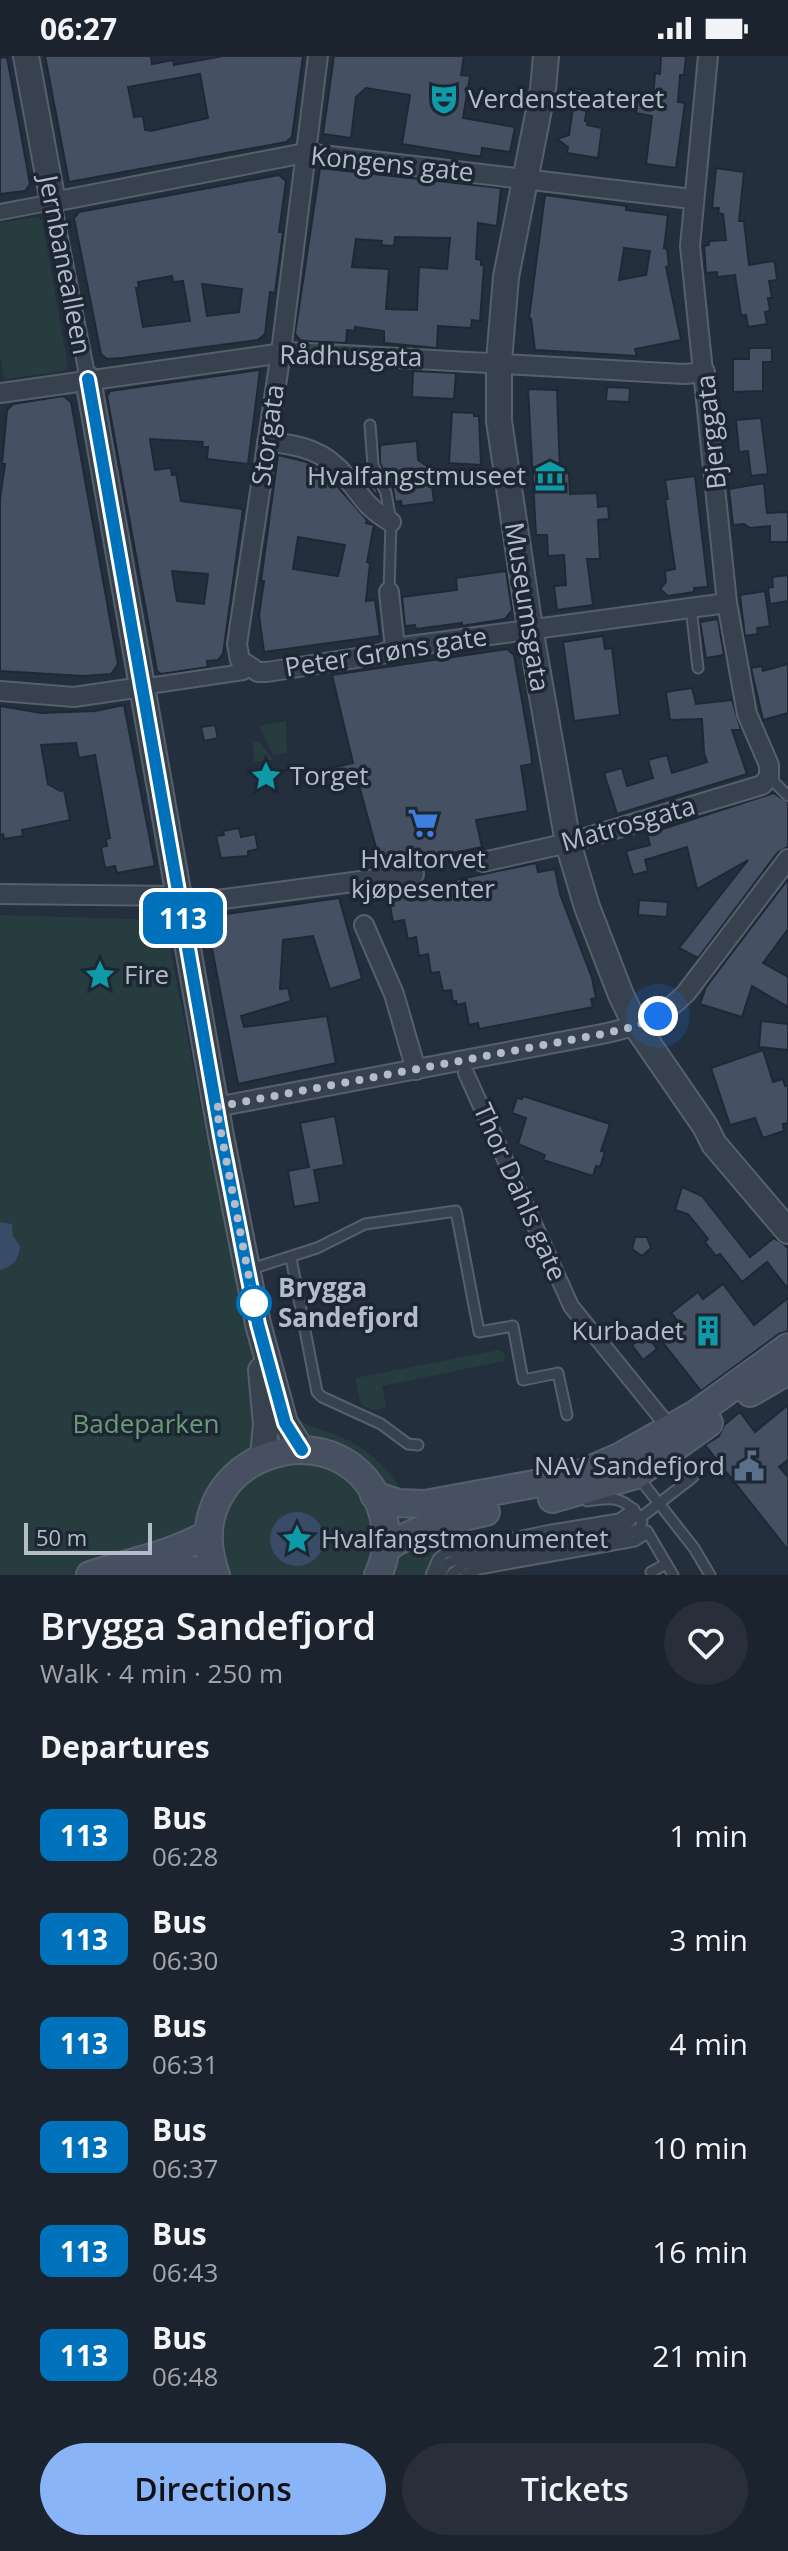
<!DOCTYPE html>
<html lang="en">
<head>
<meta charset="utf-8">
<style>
  body { margin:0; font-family:"Open Sans",sans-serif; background:#282f3a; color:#f1f3f6; height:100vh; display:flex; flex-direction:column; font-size:30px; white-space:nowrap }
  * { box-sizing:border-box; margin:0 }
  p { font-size:26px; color:#a0a4aa }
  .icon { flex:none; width:44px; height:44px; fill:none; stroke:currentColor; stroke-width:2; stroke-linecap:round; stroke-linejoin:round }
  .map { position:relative; height:1519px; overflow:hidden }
  .details { display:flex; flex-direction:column; background:#1b232e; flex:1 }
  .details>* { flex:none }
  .badge { padding:0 16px; border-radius:12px; font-size:28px; line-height:52px }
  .scale { position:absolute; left:24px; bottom:20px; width:128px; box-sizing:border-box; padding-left:8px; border:4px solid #b4bcc9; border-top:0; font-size:22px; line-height:28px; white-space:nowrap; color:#b4bcc9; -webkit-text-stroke:6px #1d2633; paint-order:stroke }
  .you { position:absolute; width:40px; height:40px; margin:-20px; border:6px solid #fff; border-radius:50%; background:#1a73e8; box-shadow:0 0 0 12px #1a73e833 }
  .map>.badge { position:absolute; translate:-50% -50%; box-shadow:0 0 0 4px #fff }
  h2 { padding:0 40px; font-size:30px; line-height:72px }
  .round { display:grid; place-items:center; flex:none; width:84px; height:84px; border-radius:42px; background:#282f3a }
  .summary { display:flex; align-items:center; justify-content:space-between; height:136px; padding:0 40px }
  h1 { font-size:38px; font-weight:600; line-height:60px }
  .button { display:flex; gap:16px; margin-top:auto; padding:16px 40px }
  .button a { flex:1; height:92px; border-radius:48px; background:#8ab4f8; color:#111; font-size:32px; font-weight:600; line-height:92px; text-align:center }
  .button a+a { background:#282f3a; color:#f1f3f6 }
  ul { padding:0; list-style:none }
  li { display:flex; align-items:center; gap:24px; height:104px; padding:0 40px }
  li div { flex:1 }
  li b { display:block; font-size:30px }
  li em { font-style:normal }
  li .badge { min-width:88px; font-weight:700; text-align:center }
  .status { display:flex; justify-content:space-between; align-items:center; height:56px; padding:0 40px; background:#1b232e; direction:ltr }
  .status svg { height:22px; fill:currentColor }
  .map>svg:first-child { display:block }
  .green { fill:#263c3f }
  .water { fill:#394c67 }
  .building { fill:#455162; stroke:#1f2835; stroke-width:2; fill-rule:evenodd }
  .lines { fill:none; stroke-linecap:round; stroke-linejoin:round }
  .service-casing { stroke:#565f6c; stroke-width:13 }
  .pedestrian-casing { stroke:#565f6c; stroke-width:18 }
  .minor-casing { stroke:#565f6c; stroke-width:22 }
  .tertiary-casing { stroke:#565f6c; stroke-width:28 }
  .secondary-casing { stroke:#565f6c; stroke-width:30 }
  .service { stroke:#38414e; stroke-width:9 }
  .pedestrian { stroke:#38414e; stroke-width:14 }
  .minor { stroke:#38414e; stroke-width:18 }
  .tertiary { stroke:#38414e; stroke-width:24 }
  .secondary { stroke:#465061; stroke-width:26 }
  .line-casing { stroke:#fff; stroke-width:18 }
  .line { stroke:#0072bc; stroke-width:12 }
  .walk { stroke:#b4bcc9; stroke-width:8; stroke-dasharray:0 14.4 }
  .stop-dot { fill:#fff; stroke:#0072bc; stroke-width:4 }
  .labels { text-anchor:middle; stroke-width:7; stroke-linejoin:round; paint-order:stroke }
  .poi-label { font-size:26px; fill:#b4bcc9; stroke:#1d2633; text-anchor:start }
  .street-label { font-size:26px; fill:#b4bcc9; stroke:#1d2633 }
  .stop-label { font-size:26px; font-weight:bold; fill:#b4bcc9; stroke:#1d2633; text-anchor:start }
  .park-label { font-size:26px; fill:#6b9a76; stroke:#1d2633 }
</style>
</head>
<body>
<div class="status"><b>06:27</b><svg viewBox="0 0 49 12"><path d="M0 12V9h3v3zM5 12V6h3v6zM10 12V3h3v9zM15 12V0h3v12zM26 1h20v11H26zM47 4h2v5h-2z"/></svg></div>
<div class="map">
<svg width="788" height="1519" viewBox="0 0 788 1519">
  <rect width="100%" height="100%" fill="#242f3e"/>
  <!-- green -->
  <g class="green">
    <polygon points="37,161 42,164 68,310 64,315 4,323 0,300 0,167"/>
    <polygon points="286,665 287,697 273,699 259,670"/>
    <polygon points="253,685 260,686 273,704 254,706"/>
    <path d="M0,859L165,864L208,1091L299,1364C316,1374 334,1376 351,1386C396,1411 415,1455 440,1498L423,1519H0Z"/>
    <polygon points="499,1294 505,1298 504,1305 382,1330 386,1349 384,1352 374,1354 361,1349 355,1322"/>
  </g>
  <!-- water -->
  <g class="water">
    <path d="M0,1166L12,1168L13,1180L20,1190C19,1204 13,1210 0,1214Z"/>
    <circle cx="297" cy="1483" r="27"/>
  </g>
  <!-- building -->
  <g class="building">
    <path d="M45,0H151L152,8L173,4L174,9L223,0H303L292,81L286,86L69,126ZM200,18L208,62L151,75L145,74L143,60L134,61L128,31Z"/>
    <polygon points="334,0 464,0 461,19 470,20 463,62 515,71 510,96 482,92 481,100 476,100 402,88 410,39 366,32 356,41 351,82 323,78"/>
    <polygon points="661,0 686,0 684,19 680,19 678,46 685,47 676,112 646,108 652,60 636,57 638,41 653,43 655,17 660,18"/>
    <polygon points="7,1 30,128 25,135 0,138 0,2"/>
    <polygon points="572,32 589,35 585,65 588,66 587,69 602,72 598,102 567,97 568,91 557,83 569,79 573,52 569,51"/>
    <path d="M320,112L501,132L497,170L478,167L476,203L481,204V209H484L480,265L472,264L471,272L438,270L437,292L384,287V275L355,271V275L347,274L346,287L301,285L295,278ZM395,181L450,182L447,213L419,211L417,254L386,253L389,213L352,211L356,183L382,185L381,189L394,190Z"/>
    <polygon points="716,112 744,116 739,165 744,165 749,209 773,205 775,208 777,224 769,225 772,242 768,242 770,255 765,256 767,268 748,271 746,259 741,259 735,219 717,221 717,216 706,217 704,190 709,189 709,185 726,184 723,158 718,157 719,152 712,152"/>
    <path d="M279,119L286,125L279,176H283L275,237L270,236L265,278L258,284L122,302L107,303L101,298L74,162L79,156ZM172,220L173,226L183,225L190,265L143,271L136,232H139L138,226ZM202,228L242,233L239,256L207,260Z"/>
    <path d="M545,139L626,150V154L668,159L664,192L667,193L669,210L666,211L681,284L635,293L637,300L535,294L531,263L529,262ZM624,192L650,195L646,219L619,224Z"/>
    <polygon points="749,292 772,292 772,306 763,306 763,335 733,336 733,303 749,303"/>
    <path d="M260,314L248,408L207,403L208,391H202L203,386L150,383L155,414L171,412L172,419L176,418L181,445L243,453L223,598L218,604L207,605L208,611L161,618L157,615L107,340L110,335ZM172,515L208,518L204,548L177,545Z"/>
    <polygon points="413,315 456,317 454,343 412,341"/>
    <polygon points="607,331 630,332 629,346 606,345"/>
    <polygon points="528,333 557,334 560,416 569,417 570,438 597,437 598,451 608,450 609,463 598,464 600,503 587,503 593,549 557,554 554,530 566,529 564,499 548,500 547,479 536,479"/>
    <polygon points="63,340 71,346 118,608 111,618 83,620 0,615 0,443 5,408 2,408 7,354 13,348"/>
    <polygon points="452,356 474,357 474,360 479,360 481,409 449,407"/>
    <polygon points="761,362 768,418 751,420 748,395 739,396 736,364"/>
    <polygon points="417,385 418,404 430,412 434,446 402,450 401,445 395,446 392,426 390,428 380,407 380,389"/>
    <path d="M278,399L307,406L323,414L367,464L366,467L374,469L367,506L370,507L366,545L375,544L380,580L264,596L259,559L264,525H261ZM298,481L345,489L338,520L293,513Z"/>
    <polygon points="365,409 378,437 376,439 355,413 358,411 360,413"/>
    <polygon points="695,420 708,531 694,532 694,536 668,540 660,533 666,526 665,515 675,513 665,443 668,443 665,424"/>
    <polygon points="764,427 767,457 788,456 788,486 770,486 770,470 750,472 744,468 733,469 729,433"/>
    <polygon points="506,515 512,554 505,563 462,570 462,567 416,573 415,569 405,570 402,541 457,534 456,522"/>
    <polygon points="788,519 788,545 770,548 768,532 773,531 772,521"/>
    <polygon points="765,535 770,570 757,572 758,578 745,580 740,539"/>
    <polygon points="718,563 724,599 706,602 700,566"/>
    <polygon points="603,580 605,593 612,592 620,659 574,665 563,586"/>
    <polygon points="507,593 514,599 531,696 532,708 521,710 528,755 476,764 482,791 425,803 380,806 357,722 338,726 335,711 353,707 332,619"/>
    <polygon points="788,608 788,657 763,664 751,612 762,610 763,615"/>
    <polygon points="692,632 696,648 732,644 741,674 732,674 747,718 617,758 604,717 622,712 627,730 653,722 648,704 667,699 672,717 707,706 704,697 702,663 670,664 666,636"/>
    <polygon points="124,649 155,810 117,817 115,810 105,812 101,791 107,790 106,783 110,782 95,699 79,702 76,687 41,689 48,728 60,735 64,734 70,764 22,774 23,780 4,783 3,778 0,779 0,650 41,657 95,655"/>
    <polygon points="215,669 218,682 204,685 201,671"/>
    <polygon points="774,737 788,747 788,791 778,796 698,902 679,892 748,804 697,833 687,791 645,804 648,815 633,819 626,795 650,789 647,778"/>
    <polygon points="239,772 241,781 255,778 258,793 248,795 248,800 221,802 216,780 224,779 223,775"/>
    <polygon points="536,807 538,816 555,813 560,838 592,922 596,942 591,943 593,951 479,973 478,967 469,969 465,947 457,949 456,945 453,946 451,934 443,935 439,916 431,917 428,898 419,900 416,881 408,883 404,864 393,866 387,834 422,831"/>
    <polygon points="788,823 788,873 763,907 788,921 788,951 752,930 742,961 700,948 706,931"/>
    <polygon points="339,842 362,923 330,933 313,880 283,884 280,933 288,932 291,945 241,960 244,971 327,960 336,1007 238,1028 206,861"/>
    <polygon points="639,844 668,846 667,861 638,859"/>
    <polygon points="761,965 788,968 788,994 759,991"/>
    <polygon points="763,994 773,1026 783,1023 785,1030 788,1029 788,1067 783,1068 784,1075 763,1082 755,1062 730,1069 711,1012"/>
    <polygon points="523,1040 610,1068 601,1095 605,1096 600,1111 596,1110 593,1120 543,1104 545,1099 518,1088 526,1062 512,1057 517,1042 522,1043"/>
    <polygon points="335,1060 344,1109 314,1114 320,1146 294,1151 288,1115 309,1111 300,1067"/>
    <polygon points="682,1131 702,1140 750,1201 774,1182 785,1189 788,1193 788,1233 767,1206 742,1226 720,1198 716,1200 705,1186 708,1183 688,1158 675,1154"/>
    <polygon points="635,1181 647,1181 651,1192 642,1200 632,1193"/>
    <polygon points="723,1228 754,1269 788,1242 788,1275 779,1278 701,1335 657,1279 677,1264 671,1257 698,1236 703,1243"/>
    <polygon points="646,1278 657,1293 643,1304 632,1289"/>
    <polygon points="788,1349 788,1404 779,1411 788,1421 788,1494 705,1389 719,1380 724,1369 740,1356 755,1376"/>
  </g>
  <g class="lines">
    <!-- service casing -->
    <g class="service-casing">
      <g id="service">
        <polyline points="370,369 373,409 386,437 391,466 389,536"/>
        <polyline points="691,552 698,612"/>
        <polyline points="769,721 788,740"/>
        <polyline points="291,1202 317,1336 322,1341 381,1368 408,1388 418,1389"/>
        <polyline points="251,1213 317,1192 365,1168 456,1155 479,1276 513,1270 523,1324 558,1317 567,1359"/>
        <polyline points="639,1422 694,1492 710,1519"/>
        <path d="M587,1445C607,1442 621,1439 635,1456"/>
        <polyline points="640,1462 693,1421"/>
        <polyline points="647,1475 673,1519"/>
        <polyline points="651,1516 666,1508"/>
        <polyline points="431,1519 438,1503 445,1497 546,1475 619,1463 634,1453"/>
        <polyline points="440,1519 446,1508 462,1501 627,1469 637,1458"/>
        <polyline points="451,1519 463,1509 471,1507 628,1478 640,1472 642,1466"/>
        <polyline points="465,1519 479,1513 635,1485 648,1477"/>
      </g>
    </g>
    <!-- pedestrian casing -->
    <g class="pedestrian-casing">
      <g id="pedestrian">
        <polyline points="0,156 53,146 88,323"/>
        <polyline points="142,631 243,616 249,612"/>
        <polyline points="466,1017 571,1250 665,1366"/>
      </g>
    </g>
    <!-- minor casing -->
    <g class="minor-casing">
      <g id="minor">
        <polyline points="318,0 281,296 237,588 240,604 258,616 267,616 382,598 395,592 727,547"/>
        <polyline points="53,146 305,97 692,143"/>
        <polyline points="0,337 290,296 684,318 705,316"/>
        <path d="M267,386C299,388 326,395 346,421C364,443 365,450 391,466"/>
        <polyline points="389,536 395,592"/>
        <polyline points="0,635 74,641 142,631"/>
        <polyline points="483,806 568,787 762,729 769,721 769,709 747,658 727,547 690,190 708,0"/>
        <polyline points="0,838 180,840 201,846 414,818"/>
        <polyline points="364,869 394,938 416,1014"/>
        <path d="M216,1051L602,978C636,971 662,962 686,937L788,803"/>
      </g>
    </g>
    <!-- tertiary casing -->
    <g class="tertiary-casing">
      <g id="tertiary">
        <polyline points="26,0 53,146"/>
        <polyline points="546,0 543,33 506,221 499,305 499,365 530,572 568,787 587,851 621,939 636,970 705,1070 714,1088 788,1175"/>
        <polyline points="88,323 221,1080 258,1268 285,1367 302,1394"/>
        <polyline points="261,1314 266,1368 263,1400"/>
      </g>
    </g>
    <!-- secondary casing -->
    <g class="secondary-casing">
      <g id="secondary">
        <polyline points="750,1337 788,1315"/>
        <polyline points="374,1439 398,1447 425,1448 573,1421 619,1401 697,1357 788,1291"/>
        <polyline points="552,1443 636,1419 709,1367"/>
        <path d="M385,1493C417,1471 449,1464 486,1456"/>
        <path d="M90,1519C129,1506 172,1499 207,1478"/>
        <path d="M147,1519C166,1516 191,1509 209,1519"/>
        <path d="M216,1519C171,1395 352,1343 383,1459C388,1479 387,1501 378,1519"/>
      </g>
    </g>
    <!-- service -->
    <use href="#service" class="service"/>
    <!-- pedestrian -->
    <use href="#pedestrian" class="pedestrian"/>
    <!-- minor -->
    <use href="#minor" class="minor"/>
    <!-- tertiary -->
    <use href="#tertiary" class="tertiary"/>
    <!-- secondary -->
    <use href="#secondary" class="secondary"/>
  </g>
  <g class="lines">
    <!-- line casing -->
    <g class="line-casing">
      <polyline id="line" points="88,323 221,1080 247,1214 258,1268 285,1367 302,1394"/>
    </g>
    <!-- line -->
    <use href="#line" class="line"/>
    <!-- walk -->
    <polyline class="walk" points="254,1247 216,1051 602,978 636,970 658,960"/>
  </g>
  <!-- icons -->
  <defs>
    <g id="theatre-bare" transform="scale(2.4)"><path d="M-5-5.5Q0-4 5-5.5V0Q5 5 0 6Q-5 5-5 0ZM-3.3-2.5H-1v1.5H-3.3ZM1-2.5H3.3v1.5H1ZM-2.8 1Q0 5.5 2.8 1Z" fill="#0f9aa8" stroke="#1d2633" stroke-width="2.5" paint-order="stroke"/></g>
    <g id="museum-bare" transform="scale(2.4)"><path d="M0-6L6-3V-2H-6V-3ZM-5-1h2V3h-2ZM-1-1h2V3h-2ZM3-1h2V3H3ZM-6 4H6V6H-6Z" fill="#0f9aa8" stroke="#1d2633" stroke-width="2.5" paint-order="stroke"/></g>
    <g id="sight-bare" transform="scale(2.4)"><path d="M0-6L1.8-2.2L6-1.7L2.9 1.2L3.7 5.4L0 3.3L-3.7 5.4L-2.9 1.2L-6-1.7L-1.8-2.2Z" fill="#0f9aa8" stroke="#1d2633" stroke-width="2.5" paint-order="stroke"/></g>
    <g id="supermarket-bare" transform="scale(2.4)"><path d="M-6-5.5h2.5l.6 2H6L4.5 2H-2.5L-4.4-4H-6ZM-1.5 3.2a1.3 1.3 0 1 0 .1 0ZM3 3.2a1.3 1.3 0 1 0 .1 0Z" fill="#3f7fe0" stroke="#1d2633" stroke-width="2.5" paint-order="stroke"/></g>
    <g id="building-bare" transform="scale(2.4)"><path d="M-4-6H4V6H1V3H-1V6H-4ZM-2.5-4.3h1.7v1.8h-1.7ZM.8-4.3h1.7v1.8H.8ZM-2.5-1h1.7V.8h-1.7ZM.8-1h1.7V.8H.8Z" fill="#0f9aa8" stroke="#1d2633" stroke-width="2.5" paint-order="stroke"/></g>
    <g id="civic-bare" transform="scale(2.4)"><path d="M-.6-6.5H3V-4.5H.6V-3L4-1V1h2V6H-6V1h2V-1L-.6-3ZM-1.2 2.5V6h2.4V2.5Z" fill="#5c6f8a" stroke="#1d2633" stroke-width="2.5" paint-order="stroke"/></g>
  </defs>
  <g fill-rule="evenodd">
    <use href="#theatre-bare" x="444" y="43"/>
    <use href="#museum-bare" x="550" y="420"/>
    <use href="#sight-bare" x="266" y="720"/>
    <use href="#supermarket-bare" x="423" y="767"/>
    <use href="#sight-bare" x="100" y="919"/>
    <use href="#building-bare" x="708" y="1275"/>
    <use href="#civic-bare" x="749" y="1410"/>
    <use href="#sight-bare" x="297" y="1483"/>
  </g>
  <!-- markers -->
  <circle class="stop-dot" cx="254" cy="1247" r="16"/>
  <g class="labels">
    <!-- poi labels -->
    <g class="poi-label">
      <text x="468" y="52">Verdensteateret</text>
      <text x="526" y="429" text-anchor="end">Hvalfangstmuseet</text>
      <text x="290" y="729">Torget</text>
      <text x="423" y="812" text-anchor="middle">Hvaltorvet<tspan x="423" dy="30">kjøpesenter</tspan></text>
      <text x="124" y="928">Fire</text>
      <text x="684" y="1284" text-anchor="end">Kurbadet</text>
      <text x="725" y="1419" text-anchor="end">NAV Sandefjord</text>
      <text x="321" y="1492">Hvalfangstmonumentet</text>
    </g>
    <!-- street labels -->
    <g class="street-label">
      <text transform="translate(392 108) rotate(6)" y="9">Kongens gate</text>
      <text transform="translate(65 209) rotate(79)" y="9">Jernbanealleen</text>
      <text transform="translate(351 300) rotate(1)" y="9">Rådhusgata</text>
      <text transform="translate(711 376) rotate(-96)" y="9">Bjerggata</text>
      <text transform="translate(268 379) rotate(-82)" y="9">Storgata</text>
      <text transform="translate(527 551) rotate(81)" y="9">Museumsgata</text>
      <text transform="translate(386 596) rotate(-9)" y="9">Peter Grøns gate</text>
      <text transform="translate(628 768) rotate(-16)" y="9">Matrosgata</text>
      <text transform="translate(520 1136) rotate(66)" y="9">Thor Dahls gate</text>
    </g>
    <!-- stop labels -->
    <g class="stop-label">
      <text x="278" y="1241">Brygga<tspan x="278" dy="30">Sandefjord</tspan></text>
    </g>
    <!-- park labels -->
    <g class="park-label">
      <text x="146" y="1377">Badeparken</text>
    </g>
  </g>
</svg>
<div class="scale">50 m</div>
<div class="you" style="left:658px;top:960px"></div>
<b class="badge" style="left:183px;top:862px;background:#0072bc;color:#fff">113</b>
</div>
<section class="details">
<div class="summary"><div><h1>Brygga Sandefjord</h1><p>Walk · 4 min · 250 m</p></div><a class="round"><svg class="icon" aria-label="heart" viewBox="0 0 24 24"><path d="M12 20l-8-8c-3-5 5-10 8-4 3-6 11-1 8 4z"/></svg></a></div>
<h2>Departures</h2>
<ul>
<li><span class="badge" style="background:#0072bc;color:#fff">113</span><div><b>Bus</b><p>06:28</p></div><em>1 min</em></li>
<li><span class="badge" style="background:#0072bc;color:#fff">113</span><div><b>Bus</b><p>06:30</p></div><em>3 min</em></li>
<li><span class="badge" style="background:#0072bc;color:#fff">113</span><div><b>Bus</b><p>06:31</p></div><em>4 min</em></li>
<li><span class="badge" style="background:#0072bc;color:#fff">113</span><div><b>Bus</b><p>06:37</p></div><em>10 min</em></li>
<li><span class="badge" style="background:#0072bc;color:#fff">113</span><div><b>Bus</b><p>06:43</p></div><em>16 min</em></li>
<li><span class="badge" style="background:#0072bc;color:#fff">113</span><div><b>Bus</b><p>06:48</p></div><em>21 min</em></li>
</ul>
<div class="button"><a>Directions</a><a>Tickets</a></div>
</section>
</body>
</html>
